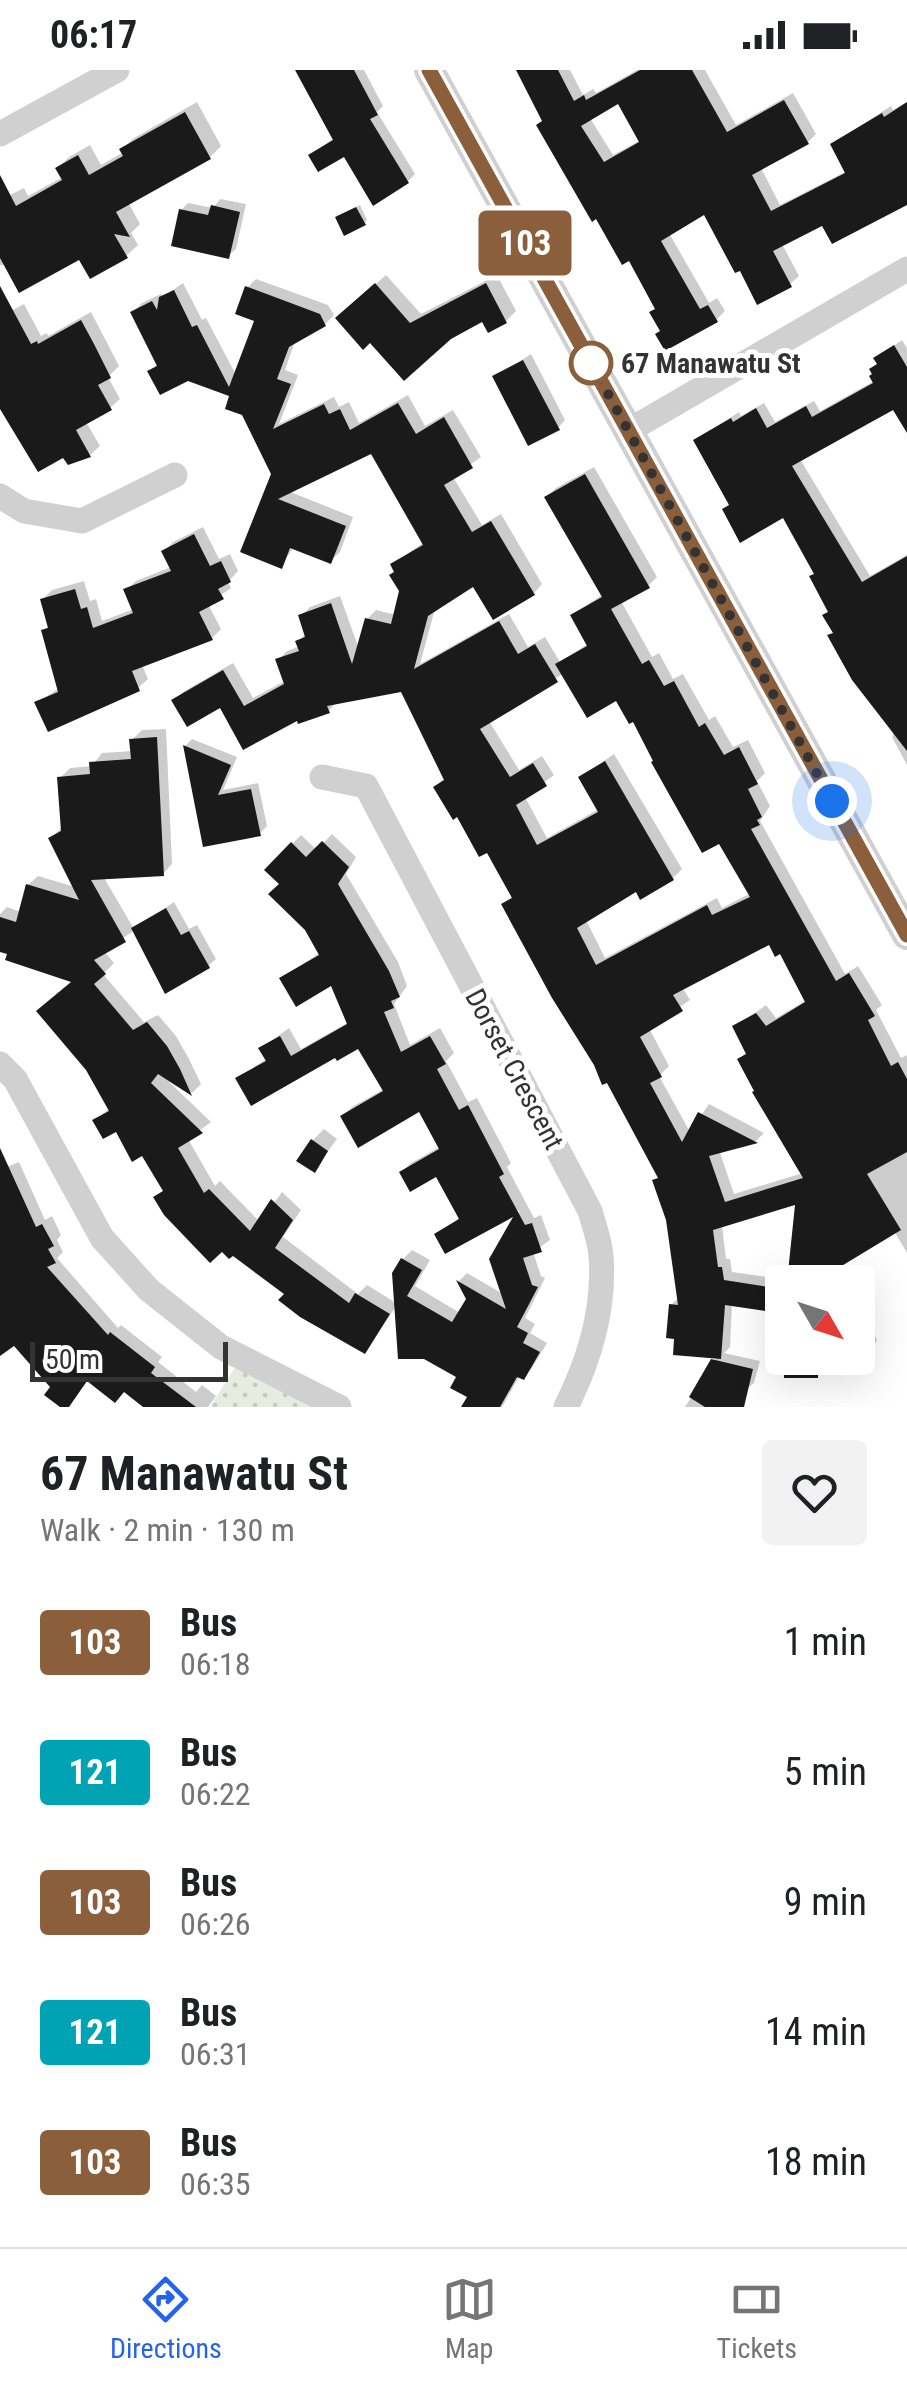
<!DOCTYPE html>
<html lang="en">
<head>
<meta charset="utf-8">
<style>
  body { margin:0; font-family:"Roboto Condensed",sans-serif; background:#f2f2f2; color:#202124; height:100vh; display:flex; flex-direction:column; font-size:38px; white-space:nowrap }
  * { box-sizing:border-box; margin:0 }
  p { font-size:32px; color:#757577 }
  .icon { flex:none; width:55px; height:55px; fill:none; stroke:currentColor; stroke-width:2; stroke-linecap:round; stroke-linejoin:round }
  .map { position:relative; height:1337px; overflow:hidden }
  .panel { display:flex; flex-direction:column; background:#fff; flex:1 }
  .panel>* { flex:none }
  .badge { padding:0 20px; border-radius:8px; font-size:35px; line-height:65px }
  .needle { width:65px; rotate:129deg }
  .buttons { position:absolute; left:765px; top:1195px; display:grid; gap:20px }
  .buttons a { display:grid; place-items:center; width:110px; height:110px; border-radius:10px; background:#fff; box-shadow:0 10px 40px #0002; font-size:50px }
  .scale { position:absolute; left:30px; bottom:25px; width:198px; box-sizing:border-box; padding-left:10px; border:5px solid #333; border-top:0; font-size:28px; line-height:35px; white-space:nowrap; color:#333; -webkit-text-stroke:8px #fff; paint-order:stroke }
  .you { position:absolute; width:50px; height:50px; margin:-25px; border:8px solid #fff; border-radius:50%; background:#1a73e8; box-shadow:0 0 0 15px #1a73e833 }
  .map>.badge { position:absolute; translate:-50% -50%; box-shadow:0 0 0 5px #fff }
  .round { display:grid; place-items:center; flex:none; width:105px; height:105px; border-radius:10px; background:#f2f2f2 }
  .head { display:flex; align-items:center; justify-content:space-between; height:170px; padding:0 40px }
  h1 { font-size:48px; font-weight:700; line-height:75px }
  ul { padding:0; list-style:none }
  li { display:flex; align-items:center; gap:30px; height:130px; padding:0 40px }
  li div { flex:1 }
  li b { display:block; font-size:38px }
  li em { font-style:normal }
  li .badge { min-width:110px; font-weight:700; text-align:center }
  .status { display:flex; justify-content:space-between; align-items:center; height:70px; padding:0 50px; background:#fff; direction:ltr }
  .status svg { height:28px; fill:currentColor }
  .dock { display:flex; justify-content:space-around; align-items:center; height:140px; border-top:2px solid #e0e0e0; background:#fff; font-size:28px; color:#757577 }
  .dock a { display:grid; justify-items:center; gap:5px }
  .dock .current { color:#2563eb }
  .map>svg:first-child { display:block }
  .park { fill:url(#park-dots) }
  .shadow { fill:#0003; fill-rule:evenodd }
  .building { fill:#1a1a1a; fill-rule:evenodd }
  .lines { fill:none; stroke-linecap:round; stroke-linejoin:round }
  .minor { stroke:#d0d0d0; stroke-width:25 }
  .tertiary { stroke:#d0d0d0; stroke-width:30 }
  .line-casing { stroke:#fff; stroke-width:22 }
  .line { stroke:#8b5e3c; stroke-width:15 }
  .walk { stroke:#333; stroke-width:10; stroke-dasharray:0 18 }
  .stop-dot { fill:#fff; stroke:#8b5e3c; stroke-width:5 }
  .labels { text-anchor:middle; stroke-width:10; stroke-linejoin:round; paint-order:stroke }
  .stop-label { font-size:28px; font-weight:bold; fill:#333; stroke:#fff; text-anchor:start }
  .street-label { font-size:28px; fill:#333; stroke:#fff }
</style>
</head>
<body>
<div class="status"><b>06:17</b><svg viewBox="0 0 49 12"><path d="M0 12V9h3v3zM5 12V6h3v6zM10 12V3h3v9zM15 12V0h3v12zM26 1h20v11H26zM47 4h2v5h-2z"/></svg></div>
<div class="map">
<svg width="907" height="1337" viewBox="0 0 907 1337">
  <defs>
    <pattern id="park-dots" width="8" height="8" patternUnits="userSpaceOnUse" patternTransform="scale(2.5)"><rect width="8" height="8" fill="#e6ecdf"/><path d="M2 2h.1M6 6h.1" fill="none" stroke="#c6cbc0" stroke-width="1.8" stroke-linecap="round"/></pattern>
  </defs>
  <rect width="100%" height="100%" fill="#fff"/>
  <!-- park -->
  <polygon class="park" points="236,1296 316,1337 210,1337"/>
  <!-- shadow -->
  <g class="shadow">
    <polygon points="297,0 364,0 383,36 377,42 415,104 408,111 345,83 311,85 334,68"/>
    <path d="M518,0H570L583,25L593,19L596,23L637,0H705L736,55L793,23L816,64L808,72L761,98L780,135L847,101L833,74L891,36L893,40L907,32V132L823,152L782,174L799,206L790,214L705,142L669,163L709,233L717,228L725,241L716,250L662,260L658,237ZM619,30L641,70L613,85L590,48Z"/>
    <polygon points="197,32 221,76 210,87 128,132 140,154 131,163 138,175 126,186 0,195 0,130 24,118 28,126 63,107 58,98 69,87 90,75 101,95 124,82 122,79 134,68"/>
    <polygon points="220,129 246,134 236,179 228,186 181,140 188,133 213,138"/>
    <polygon points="360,135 367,150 364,153 341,145"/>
    <polygon points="386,205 421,244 497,205 516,241 506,251 483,249 371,270 348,238"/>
    <path d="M256,209L328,235L334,245L325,254L295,271L285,300L298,305L279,354L334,327L339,337L349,332L359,353L408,325L425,356L453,340L481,387L453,407L482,455L501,444L542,514L534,523L474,514L435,539L420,594L509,544L528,577L545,567L560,592L589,573L573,545L603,524L547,427L556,418L594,397L657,507L648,516L621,531L652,587L659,583L673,609L683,604L709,650L715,646L733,677L748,670L765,703L757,711L770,736L760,751L845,904L858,896L882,935L876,940L901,988L907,985V1183L894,1161L833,1198L831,1212H782V1241L732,1234L730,1277L724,1283L760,1291L754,1313L724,1337H685L717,1286L671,1235L679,1227L668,1149L655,1111L660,1106L504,834L513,825L488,779L436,717L446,707L403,620L338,631L328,641L174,631L183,622L233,593L253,628L285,611L278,590L287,581L300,576L298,572L306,563L301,546L310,537L340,526L359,579L367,549L376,540L396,545L401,520L393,494L424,472L372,380L288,421L353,447L340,482L330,491L294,477L281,496L273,404L233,325L188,308L151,301L158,293L133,242L142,233L161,224L163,227L183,213L202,250L206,248L236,305L257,250L247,218ZM564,603L617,627L720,770L751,823L722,838L717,828L605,888L586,850L637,818L673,808L682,799L614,684L581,707L599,739L547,768L525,727L554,705L542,686L519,700L489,651ZM770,872L782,881L807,930L776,948L766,935L735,957L748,982L740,989L803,1103L734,1124L719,1080L756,1071L764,1063L709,1034L690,1062L659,1006L669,996L649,958L690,930L682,917ZM798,1131L790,1210L732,1202L730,1189H726L722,1155Z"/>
    <polygon points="24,234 41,266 47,263 48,266 91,242 119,296 108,307 120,329 110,338 86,352 100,376 90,385 69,392 0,332 0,247"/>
    <polygon points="902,270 907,278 907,333 800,389 870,506 907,485 907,593 831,540 816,503 784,445 731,434 696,370 739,342 741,346 764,333 775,352 814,331 820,341 874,311 879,293 876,288"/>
    <polygon points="531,284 565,350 558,358 495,307"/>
    <polygon points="203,457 219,489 230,484 238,501 228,512 231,518 208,534 221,559 212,568 142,595 148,609 138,618 37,633 59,618 44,560 50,555 43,529 52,520 84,511 90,531 96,529 102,551 134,539 126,520 136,511 171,497 164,481 173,472"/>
    <polygon points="907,632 907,695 892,667"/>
    <polygon points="166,659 172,794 163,804 103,806 134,859 174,832 189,859 197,855 216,889 208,896 135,860 104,881 114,893 103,904 144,952 158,945 176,966 189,989 201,1014 192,1023 168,1011 211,1052 188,1069 215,1116 220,1111 260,1152 282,1122 301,1140 283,1167 358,1224 367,1215 396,1233 403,1189 412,1180 430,1190 415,1216 460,1243 468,1229 459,1211 467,1203 503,1224 492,1189 520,1140 446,1181 437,1164 461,1147 437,1103 402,1102 411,1093 441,1076 420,1039 343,1046 352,1037 384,1019 359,976 336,985 238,1009 267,988 261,978 289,958 301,979 349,952 333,913 282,908 321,882 282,814 292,774 301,765 317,780 332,764 356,787 346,804 398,892 407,916 394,934 410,975 440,958 454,983 446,991 468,1032 477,1028 511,1093 507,1097 534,1148 541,1145 550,1170 533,1182 541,1206 545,1208 525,1248 535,1254 530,1263 547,1273 532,1298 523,1307 520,1305 502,1337 473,1337 460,1306 397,1235 365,1281 156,1127 165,1119 143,1083 117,1058 96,1050 110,1038 75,911 0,879 0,844 7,837 21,842 28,815 38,806 75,817 51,768 61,758 60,708 70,698 92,696 102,683 133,681 132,670 142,660"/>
    <polygon points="192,669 237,687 223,720 258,713 267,756 260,763 205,774 186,675"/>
    <polygon points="324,1059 337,1069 314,1100 313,1070"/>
    <polygon points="19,1092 45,1150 52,1146 61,1165 57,1170 63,1182 57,1188 118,1258 121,1255 162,1287 158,1292 196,1322 202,1315 216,1326 208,1337 147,1337 125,1320 89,1309 65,1337 53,1317 15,1273 0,1281 0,1100"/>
    <polygon points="870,1249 877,1271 858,1286 858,1256"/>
    <polygon points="787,1288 826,1288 826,1297 817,1306 787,1306"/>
  </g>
  <!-- building -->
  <g class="building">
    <polygon points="295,0 354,0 378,45 370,49 409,113 373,136 344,87 318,102 308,85 333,70"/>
    <path d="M516,0H558L574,31L584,25L586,30L640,0H692L727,62L784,30L809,74L752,105L771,141L845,103L830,74L882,43L884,47L907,32V135L832,174L822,156L773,181L792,217L757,235L740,201L735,203L704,145L661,171L700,239L708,235L718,252L665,281L655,264L660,261L649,242L655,239L629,191L622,195L596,149L592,152L536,55L542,51ZM618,34L639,72L604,92L581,56Z"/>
    <polygon points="185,42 211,89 116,142 130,167 114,164 128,188 90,209 79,190 19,223 0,188 0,105 16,136 62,110 55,98 78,85 89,105 123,86 119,79"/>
    <polygon points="211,135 240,142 229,189 171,176 179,139 208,145"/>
    <polygon points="356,137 366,155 344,166 335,147"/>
    <polygon points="375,213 410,253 486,213 507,253 488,263 482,252 451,269 404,311 370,273 363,280 335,248"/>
    <polygon points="0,216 31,274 37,271 38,274 81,250 94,274 111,308 98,315 112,340 76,360 91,387 68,395 63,388 38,402 0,339"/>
    <path d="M245,216L320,244L326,256L289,277L277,309L291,314L273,359L324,334L329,344L340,339L350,360L398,333L416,364L444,347L473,398L444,415L472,462L491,451L535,525L493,550L473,517L428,546L414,599L499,551L518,584L535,574L558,612L480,659L510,707L533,693L547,716L516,735L537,775L598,742L578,707L605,691L674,810L640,830L636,822L577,858L596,895L707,835L712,845L750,827L719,774L702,783L651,692L653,691L633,652L629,654L616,631L587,648L555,594L587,576L570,545L602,527L544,427L585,404L650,518L611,539L642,594L649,590L664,616L674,611L699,657L705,653L724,685L739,677L758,714L748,719L762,747L757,750L760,755L751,759L836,911L849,903L875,946L868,950L891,996L898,992L907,1009V1082L867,1104L901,1160L825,1206L824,1212H787L795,1135L713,1160L718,1197H722L724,1210L775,1218L772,1242L725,1235L721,1289L673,1285L674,1269L666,1268L669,1234L678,1235L666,1150L652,1110L658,1108L607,1013L602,1015L594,995L552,928L501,834L512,828L487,783L479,787L457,747L453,750L433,717L444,710L401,622L327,636L330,643L298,654L297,651L243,680L220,638L187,657L171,630L223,600L244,636L284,614L275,589L299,581L295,571L305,567L298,545L331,533L352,594L365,548L391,554L399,521L389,505L394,502L390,494L423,475L371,384L278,429L346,456L331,494L290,478L282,499L240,482L271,404L242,345L225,339L229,326L188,311L160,325L147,301L157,296L130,242L152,231L157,240L159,227L174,220L192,257L197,255L229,317L254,251L235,244ZM769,875L775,887L780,884L805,932L766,956L756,943L732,956L746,984L737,989L754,1021L752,1022L803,1108L725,1132L709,1086L758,1073L698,1042L682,1072L650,1013L662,1007L640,967L683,941L673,925Z"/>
    <polygon points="894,275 907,297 907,363 893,340 792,396 862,512 907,486 907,681 852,610 827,565 833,563 822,545 828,542 809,506 814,504 783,448 740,473 722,439 729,435 693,370 731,348 733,352 756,338 767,358 806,336 812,347 873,313 869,306 872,304 869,299 877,294 873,288"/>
    <polygon points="523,290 560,360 528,376 492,306"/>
    <polygon points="194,464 210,496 221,491 231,512 218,519 224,529 199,542 213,570 132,601 140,621 48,662 34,632 58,622 41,560 48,558 40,529 75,519 81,539 87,537 93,558 133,543 123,519 171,501 161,481"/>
    <polygon points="157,667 164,806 91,810 126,872 94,890 106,904 94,914 133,960 147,952 167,976 180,999 192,1026 158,1004 151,1013 203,1063 178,1078 204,1123 209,1119 250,1161 271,1129 293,1150 275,1178 349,1233 355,1223 390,1244 365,1284 300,1247 278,1230 284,1224 233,1186 229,1189 222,1182 210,1193 164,1145 153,1127 163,1121 142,1086 132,1092 116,1062 103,1069 92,1050 109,1041 86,1000 36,941 71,912 5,890 7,884 0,882 0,847 16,852 26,814 79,830 48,768 61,761 57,707 90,704 89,692 131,689 129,669"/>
    <polygon points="183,675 231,695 218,725 251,719 261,766 203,777"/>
    <polygon points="322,771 349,797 338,814 389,901 400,927 391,931 394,938 384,942 401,982 430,966 446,994 437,999 459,1040 468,1035 504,1104 499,1107 525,1155 532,1153 542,1182 523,1188 532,1215 538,1217 517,1257 528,1263 523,1273 540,1282 524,1310 517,1307 500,1337 461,1337 467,1327 450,1318 456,1307 424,1289 398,1289 392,1203 401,1188 422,1200 407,1226 452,1252 466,1229 456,1210 506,1239 489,1189 513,1147 445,1184 434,1164 459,1149 436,1107 410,1122 399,1102 439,1079 419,1042 358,1078 340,1046 383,1021 358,979 337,991 335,988 251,1036 235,1008 266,991 258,978 280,966 291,986 347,954 331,916 296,937 279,908 319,885 305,860 268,824 279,814 264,800 291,772 306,787"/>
    <polygon points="166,838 181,865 189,861 210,898 165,924 131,858"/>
    <polygon points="311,1069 328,1081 315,1103 296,1091"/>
    <polygon points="0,1078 36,1157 42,1154 54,1176 48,1179 56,1193 47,1197 108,1265 110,1262 155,1297 151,1303 196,1337 143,1337 124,1322 115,1333 87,1311 69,1337 60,1337 44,1325 50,1317 14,1276 0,1286"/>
    <rect x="784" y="1288" width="34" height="20"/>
    <polygon points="711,1289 753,1299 744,1337 705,1337 689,1327"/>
  </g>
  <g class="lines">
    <!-- minor -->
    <g class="minor">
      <polyline points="0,64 117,0"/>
      <polyline points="628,361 907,199"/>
      <polyline points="0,426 24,441 82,451 175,405"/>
      <path d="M322,707L366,716L590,1141C594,1155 600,1171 601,1186C605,1238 589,1291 566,1337"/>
      <polyline points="0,994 15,1009 102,1168 149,1220 221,1277 339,1337"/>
    </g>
    <!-- tertiary -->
    <polyline class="tertiary" points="429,0 907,865"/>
  </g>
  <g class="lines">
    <!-- line casing -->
    <g class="line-casing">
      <polyline id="line" points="429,0 907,865"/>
    </g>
    <!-- line -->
    <use href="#line" class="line"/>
    <!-- walk -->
    <polyline class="walk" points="591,293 832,731"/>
  </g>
  <!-- markers -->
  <circle class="stop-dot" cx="591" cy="293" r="20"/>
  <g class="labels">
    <!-- stop labels -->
    <g class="stop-label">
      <text x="621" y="303">67 Manawatu St</text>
    </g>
    <!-- street labels -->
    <g class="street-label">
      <text transform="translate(515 999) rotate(62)" y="10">Dorset Crescent</text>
    </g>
  </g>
</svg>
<div class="buttons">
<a><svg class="needle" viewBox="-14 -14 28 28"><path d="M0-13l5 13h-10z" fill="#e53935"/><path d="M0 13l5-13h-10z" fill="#757577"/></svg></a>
</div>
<div class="scale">50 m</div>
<div class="you" style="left:832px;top:731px"></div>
<b class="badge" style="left:525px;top:173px;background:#8b5e3c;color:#fff">103</b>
</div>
<section class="panel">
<div class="head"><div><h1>67 Manawatu St</h1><p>Walk · 2 min · 130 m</p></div><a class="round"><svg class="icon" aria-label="heart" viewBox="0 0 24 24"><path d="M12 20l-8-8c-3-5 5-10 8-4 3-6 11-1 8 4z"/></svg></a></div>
<ul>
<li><span class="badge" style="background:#8b5e3c;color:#fff">103</span><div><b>Bus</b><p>06:18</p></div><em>1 min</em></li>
<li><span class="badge" style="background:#00a3b4;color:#fff">121</span><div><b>Bus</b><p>06:22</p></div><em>5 min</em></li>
<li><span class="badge" style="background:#8b5e3c;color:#fff">103</span><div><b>Bus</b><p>06:26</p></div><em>9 min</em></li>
<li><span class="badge" style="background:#00a3b4;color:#fff">121</span><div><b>Bus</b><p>06:31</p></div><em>14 min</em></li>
<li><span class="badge" style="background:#8b5e3c;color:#fff">103</span><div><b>Bus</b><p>06:35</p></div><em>18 min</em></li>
</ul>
</section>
<nav class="dock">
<a class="current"><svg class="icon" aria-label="directions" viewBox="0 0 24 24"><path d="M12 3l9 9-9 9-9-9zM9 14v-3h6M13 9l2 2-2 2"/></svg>Directions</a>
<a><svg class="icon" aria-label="map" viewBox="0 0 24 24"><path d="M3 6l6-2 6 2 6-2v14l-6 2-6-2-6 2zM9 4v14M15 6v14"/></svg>Map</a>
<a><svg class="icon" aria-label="tickets" viewBox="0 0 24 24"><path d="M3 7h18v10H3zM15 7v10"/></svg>Tickets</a>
</nav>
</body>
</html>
